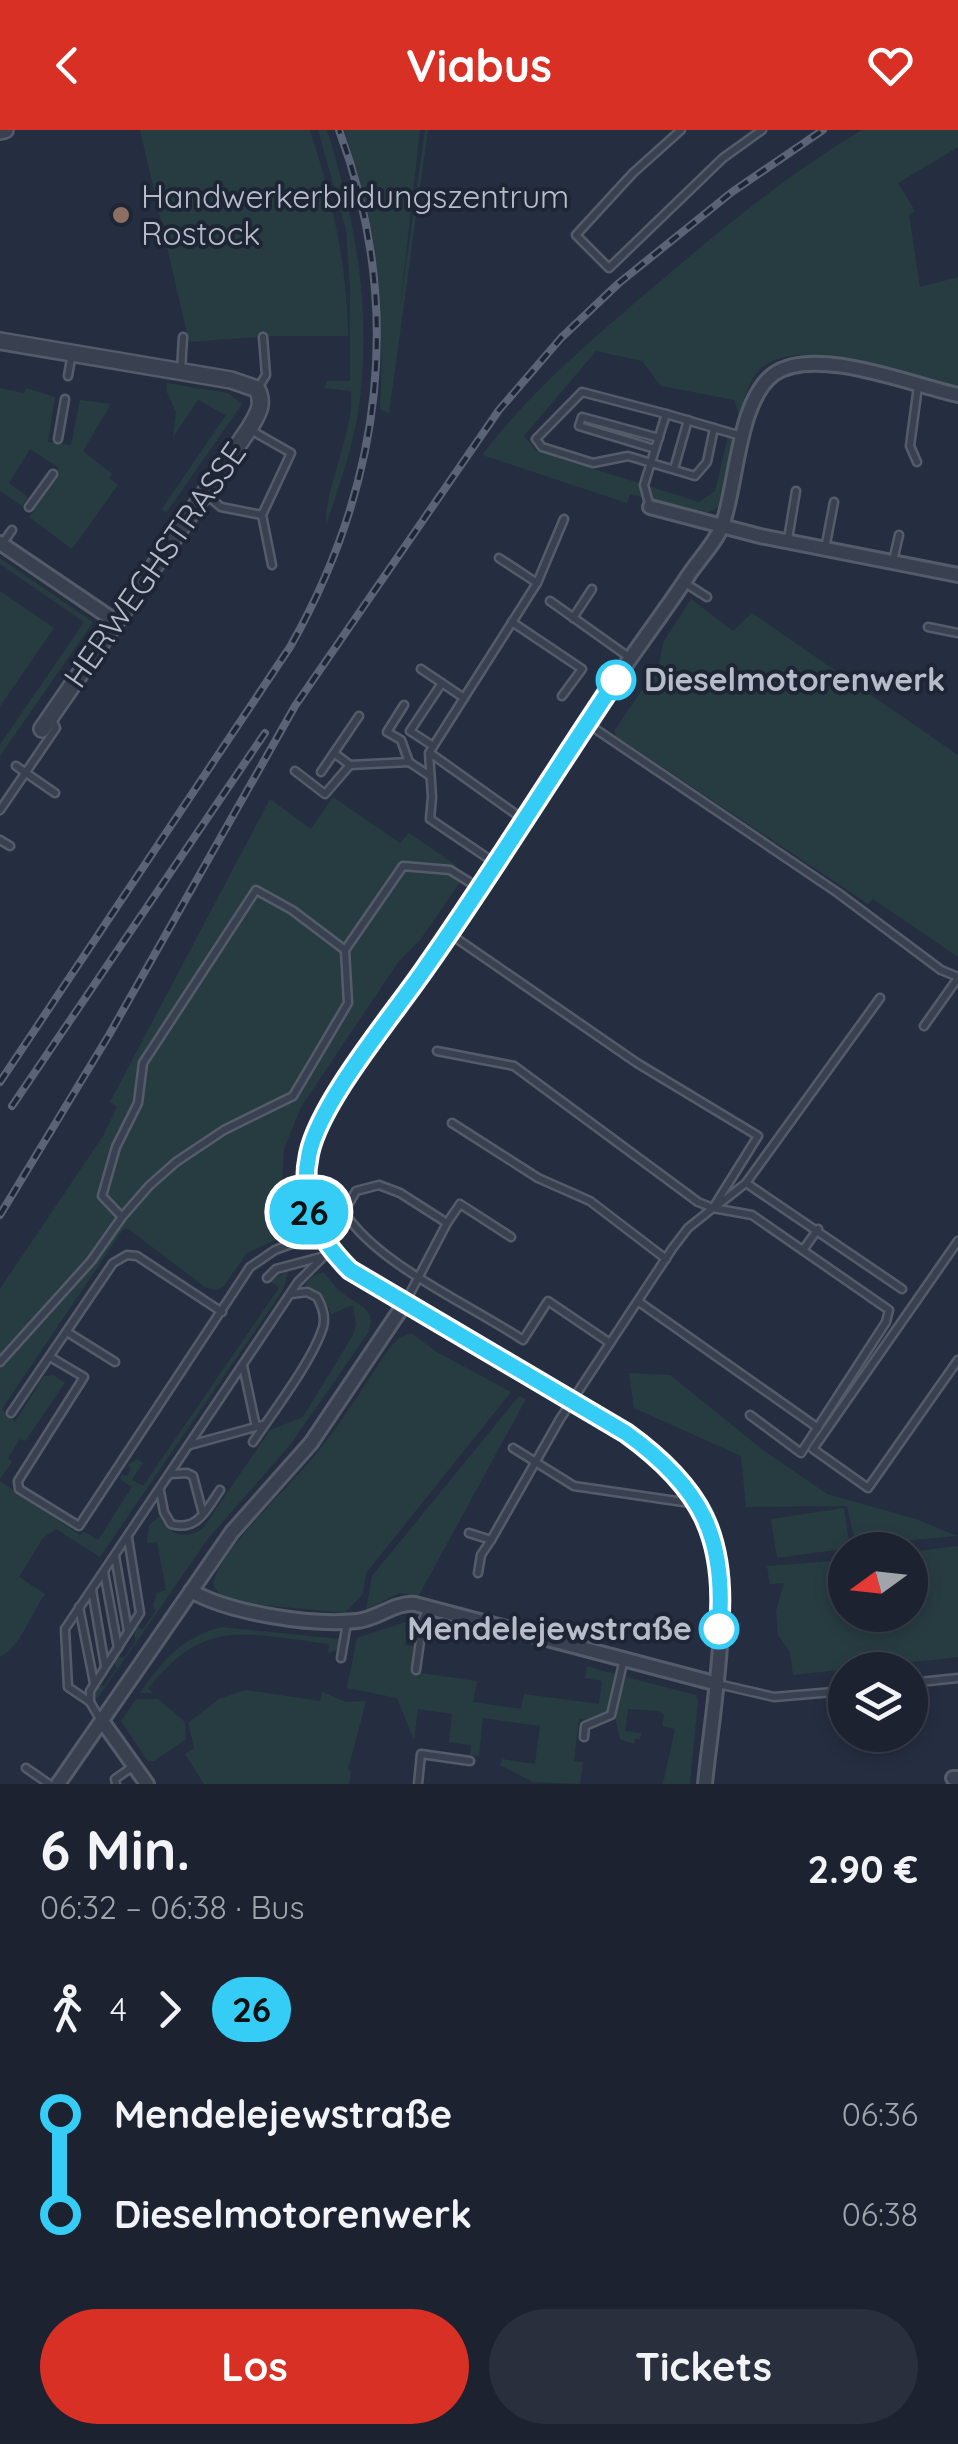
<!DOCTYPE html>
<html lang="de">
<head>
<meta charset="utf-8">
<style>
  body { margin:0; font-family:Quicksand,sans-serif; background:#292f3c; color:#f1f3f6; height:100vh; display:flex; flex-direction:column; font-size:38px; white-space:nowrap }
  * { box-sizing:border-box; margin:0 }
  p { font-size:32px; color:#a0a4ab }
  .icon { flex:none; width:55px; height:55px; fill:none; stroke:currentColor; stroke-width:2; stroke-linecap:round; stroke-linejoin:round }
  .map { position:relative; height:1654px; overflow:hidden }
  .side { display:flex; flex-direction:column; background:#1c2230; flex:1 }
  .side>* { flex:none }
  .badge { padding:0 20px; border-radius:32px; font-size:35px; line-height:65px }
  .needle { width:65px; rotate:255deg }
  .tools { position:absolute; left:828px; top:1402px; display:grid; gap:20px }
  .tools a { display:grid; place-items:center; width:100px; height:100px; border-radius:50%; background:#1c2230; box-shadow:0 5px 15px #0003,0 0 0 2px #3a3f4c; font-size:50px }
  .map>.badge { position:absolute; translate:-50% -50%; box-shadow:0 0 0 5px #fff }
  .legs { display:flex; align-items:center; gap:15px; height:110px; padding:0 40px; font-size:32px }
  .legs p { margin-inline-start:auto }
  .summary { display:flex; align-items:center; justify-content:space-between; height:170px; padding:0 40px }
  h1 { font-size:55px; font-weight:700; line-height:75px }
  .button { display:flex; gap:20px; margin-top:auto; padding:20px 40px }
  .button a { flex:1; height:115px; border-radius:60px; background:#d93025; color:#fff; font-size:40px; font-weight:700; line-height:115px; text-align:center }
  .button a+a { background:#292f3c; color:#f1f3f6 }
  ul { padding:0 40px; list-style:none }
  li { display:flex; align-items:center; gap:35px; height:100px; font-size:38px }
  li i { display:grid; place-items:center; width:15px; height:100%; margin:0 12px; background:currentColor }
  li i::after { content:''; width:25px; height:25px; margin:-12px; border:8px solid; border-radius:50%; background:#1c2230 }
  li p { margin-inline-start:auto }
  li:first-child i { background:linear-gradient(#0000 50%,currentColor 0) }
  li:last-child i { background:linear-gradient(currentColor 50%,#0000 0) }
  header { display:flex; justify-content:space-between; align-items:center; height:130px; padding:0 40px; background:#d93025; color:#fff; font-size:45px; font-weight:700 }
  .map>svg:first-child { display:block }
  .green { fill:#273c41 }
  .lines { fill:none; stroke-linecap:round; stroke-linejoin:round }
  .service-casing { stroke:#545c6a; stroke-width:11 }
  .minor-casing { stroke:#545c6a; stroke-width:18 }
  .tertiary-casing { stroke:#545c6a; stroke-width:20 }
  .service { stroke:#394150; stroke-width:6 }
  .minor { stroke:#394150; stroke-width:12 }
  .tertiary { stroke:#394150; stroke-width:15 }
  .rail-casing { stroke:#5b6477; stroke-width:8 }
  .rail { stroke:#1e2635; stroke-width:4; stroke-dasharray:11; stroke-linecap:butt }
  .line-1-casing { stroke:#fff; stroke-width:22 }
  .line-1 { stroke:#35ccf6; stroke-width:15 }
  .education-dot { fill:#8d6e63; stroke:#1e2635; stroke-width:4 }
  .stop-1-dot { fill:#fff; stroke:#35ccf6; stroke-width:5 }
  .labels { text-anchor:middle; stroke-width:8; stroke-linejoin:round; paint-order:stroke }
  .poi-label { font-size:32px; fill:#b6bcca; stroke:#1e2635; text-anchor:start }
  .street-label { font-size:32px; fill:#b6bcca; stroke:#1e2635 }
  .stop-label { font-size:32px; font-weight:bold; fill:#b6bcca; stroke:#1e2635; text-anchor:start }
</style>
</head>
<body>
<header><svg class="icon" aria-label="back" viewBox="0 0 24 24"><path d="M15 5l-7 7 7 7"/></svg>Viabus<svg class="icon" aria-label="heart" viewBox="0 0 24 24"><path d="M12 20l-8-8c-3-5 5-10 8-4 3-6 11-1 8 4z"/></svg></header>
<div class="map">
<svg width="958" height="1654" viewBox="0 0 958 1654">
  <rect width="100%" height="100%" fill="#252e40"/>
  <!-- green -->
  <g class="green">
    <path d="M140,0H310C332,68 347,134 348,206H268L189,212Z"/>
    <path d="M318,0H327C356,91 373,187 358,283C352,321 338,359 326,395C325,356 355,300 351,261L324,258L327,251H350V158L346,100Z"/>
    <path d="M344,0H420L400,177L425,0H428L389,283L380,279C385,183 376,91 344,0Z"/>
    <path d="M862,0H958V17L898,53L915,81L909,85L920,157L958,147V256C911,246 808,207 767,234C749,245 744,269 739,288L735,270L661,256L642,231L596,221L524,306L537,321L699,372L715,361L729,302L736,296L718,377L704,384L630,364L627,373L482,325C533,259 587,214 650,160C718,102 785,46 862,0Z"/>
    <polygon points="167,253 228,263 242,274 166,383 162,379 226,285 198,270 173,307 176,282 166,260"/>
    <polygon points="0,258 24,263 26,258 55,267 48,312 71,315 80,270 111,274 83,321 112,344 109,348 118,355 72,419 29,387 34,381 31,378 58,343 58,337 30,319 9,353 28,367 22,376 0,361"/>
    <polygon points="0,428 93,492 0,626 0,615 84,492 0,434"/>
    <polygon points="0,461 54,498 0,576"/>
    <polygon points="691,469 733,501 752,483 958,625 958,827 873,769 868,774 616,606 614,601 659,535 663,513"/>
    <polygon points="333,667 400,713 409,703 457,736 433,735 433,741 451,745 461,751 420,810 398,832 301,977 284,1019 282,1053 287,1090 297,1100 247,1123 223,1157 215,1160 205,1157 127,1098 122,1101 2,1279 15,1292 44,1246 53,1245 65,1253 25,1311 20,1309 8,1328 12,1332 0,1349 0,1159 103,1006 117,977 110,972 270,669 311,699"/>
    <path d="M288,1141L283,1160L100,1427L56,1399L43,1408L19,1447L45,1464C31,1484 20,1517 0,1527V1351L80,1405L84,1402L98,1410L132,1357L120,1349L122,1344L127,1346L131,1338L128,1335L137,1329L143,1333L132,1350L143,1356L279,1158L270,1151Z"/>
    <path d="M323,1142C329,1148 334,1156 340,1161C355,1175 379,1177 368,1203L290,1315L207,1410L97,1569L95,1561L98,1556H104L117,1538L114,1533L118,1527L124,1528L136,1510L134,1505L137,1498L143,1499L156,1481L153,1476L157,1463L166,1460L157,1412L147,1413L149,1395L160,1386C168,1406 187,1411 204,1397L270,1300L303,1287L353,1205L356,1195L353,1175L331,1184L322,1164L305,1155L313,1146Z"/>
    <path d="M411,1203L437,1222L511,1262L366,1443L363,1464L345,1483L244,1473L220,1465L213,1454C220,1419 295,1352 319,1320C345,1288 367,1251 390,1217L399,1208Z"/>
    <polygon points="629,1243 670,1245 763,1320 827,1364 916,1389 957,1406 856,1415 847,1376 746,1377 741,1326 634,1278"/>
    <polygon points="519,1266 526,1269 418,1467 399,1463 366,1480 372,1446"/>
    <polygon points="844,1378 850,1418 777,1428 771,1389"/>
    <polygon points="958,1416 958,1527 793,1545 790,1522 778,1505 776,1481 784,1453 770,1454 767,1436 845,1430 845,1485 910,1485 910,1422"/>
    <polygon points="409,1491 405,1515 417,1517 413,1542 477,1551 473,1572 521,1579 524,1564 599,1574 602,1551 585,1548 587,1536 618,1545 608,1580 591,1590 579,1589 574,1631 583,1632 580,1654 533,1652 500,1635 502,1629 535,1634 540,1596 483,1588 479,1626 470,1625 471,1615 449,1612 452,1584 418,1579 414,1610 397,1568 347,1558 357,1508"/>
    <path d="M222,1497L339,1509V1519L328,1523L329,1514C248,1504 204,1486 148,1559L153,1563H140C163,1530 182,1507 222,1497Z"/>
    <polygon points="626,1547 696,1565 698,1571 690,1654 663,1654 675,1599 662,1596 664,1585 659,1581 628,1579 625,1601 641,1603 640,1609 635,1609 634,1614 620,1609 615,1587"/>
    <polygon points="246,1560 320,1571 322,1562 346,1572 366,1571 348,1640 351,1642 349,1654 204,1654 185,1624 194,1618 188,1593 219,1569"/>
    <polygon points="136,1569 158,1569 185,1592 186,1609 154,1631 148,1631 121,1591"/>
  </g>
  <g class="lines">
    <!-- service casing -->
    <g class="service-casing">
      <g id="service">
        <polyline points="681,0 633,43 576,105 609,138 723,28 762,0"/>
        <polyline points="181,241 183,207"/>
        <polyline points="68,246 72,223"/>
        <polyline points="258,258 266,245 263,207"/>
        <polyline points="666,284 582,262 536,309 542,317 593,333 628,326 695,346 707,332 714,298"/>
        <polyline points="249,299 291,323 262,385 272,435"/>
        <polyline points="58,309 65,269"/>
        <polyline points="655,319 579,296 582,287 659,308"/>
        <polyline points="917,332 910,316 918,256"/>
        <polyline points="674,339 688,290"/>
        <polyline points="205,364 221,377 262,385"/>
        <polyline points="29,377 53,344"/>
        <polyline points="650,377 644,355 666,284 741,306"/>
        <polyline points="788,409 796,361"/>
        <polyline points="2,414 12,400"/>
        <polyline points="825,419 834,372"/>
        <polyline points="499,428 537,453"/>
        <polyline points="893,431 899,405"/>
        <polyline points="685,453 707,467"/>
        <polyline points="550,471 630,528"/>
        <polyline points="573,488 592,459"/>
        <polyline points="512,492 582,539 562,566"/>
        <polyline points="928,497 958,503"/>
        <polyline points="421,539 464,568"/>
        <polyline points="404,575 387,602 401,610 409,632"/>
        <polyline points="588,594 838,763 941,840 958,847"/>
        <polyline points="433,616 410,601 442,553"/>
        <polyline points="334,623 350,635 409,632 430,646"/>
        <polyline points="430,623 524,690"/>
        <polyline points="16,636 55,663"/>
        <polyline points="295,641 325,664 350,635"/>
        <polyline points="321,642 359,586"/>
        <polyline points="0,680 56,598 52,589"/>
        <polyline points="0,710 10,716"/>
        <polyline points="495,733 430,689 432,667 429,623 537,453 564,389"/>
        <polyline points="450,804 637,933 758,1006 713,1078"/>
        <polyline points="345,820 403,736 450,740 479,758"/>
        <polyline points="924,896 958,848"/>
        <polyline points="437,921 514,936 698,1072 713,1078"/>
        <polyline points="452,993 538,1048 590,1071 666,1129"/>
        <polyline points="746,1053 902,1159"/>
        <polyline points="718,1075 746,1053 880,868"/>
        <polyline points="447,1093 460,1074 511,1107"/>
        <polyline points="958,1111 813,1319 868,1358 958,1230"/>
        <polyline points="803,1120 818,1099"/>
        <polyline points="267,1148 276,1139 321,1127"/>
        <path d="M406,1171L447,1093L400,1063L379,1055L356,1061L344,1082C378,1135 469,1174 523,1210L548,1171L610,1213"/>
        <polyline points="639,1172 818,1298"/>
        <polyline points="67,1202 115,1232"/>
        <polyline points="50,1227 84,1247 18,1351 19,1359 79,1396 250,1137 275,1120 318,1104"/>
        <polyline points="0,1232 91,1131 122,1087 149,1056 176,1032 224,1000 293,966 348,873 345,820 292,780 256,760 143,933 138,973 116,1017 102,1066 122,1087"/>
        <polyline points="243,1236 256,1297"/>
        <polyline points="11,1283 113,1133 127,1125 137,1126 222,1182"/>
        <path d="M253,1312C273,1282 313,1230 323,1197C326,1186 322,1176 317,1167L307,1162L291,1164"/>
        <polyline points="190,1315 263,1295"/>
        <polyline points="513,1318 574,1356 697,1374"/>
        <polyline points="171,1344 187,1343 193,1346 203,1384"/>
        <path d="M160,1361L164,1382L171,1394C197,1402 207,1379 220,1360"/>
        <polyline points="469,1403 491,1410 481,1425 478,1443"/>
        <polyline points="491,1410 560,1289 672,1119 688,1098 713,1078 752,1085 889,1180 886,1192 801,1323 750,1285"/>
        <polyline points="115,1426 128,1501"/>
        <polyline points="104,1442 118,1518"/>
        <polyline points="92,1460 105,1536"/>
        <polyline points="79,1477 94,1553"/>
        <polyline points="341,1528 347,1493"/>
        <polyline points="416,1540 423,1489 428,1479"/>
        <polyline points="910,1553 958,1548"/>
        <polyline points="718,1554 774,1567 845,1561"/>
        <polyline points="90,1572 90,1561 140,1483 128,1408"/>
        <polyline points="100,1589 90,1572 68,1557 65,1499 298,1152 330,1120"/>
        <polyline points="584,1607 585,1596 611,1585 624,1529"/>
        <polyline points="26,1638 49,1654"/>
        <polyline points="116,1654 115,1649 135,1635"/>
        <polyline points="418,1654 421,1624 470,1631"/>
      </g>
    </g>
    <!-- minor casing -->
    <g class="minor-casing">
      <g id="minor">
        <polyline points="650,377 760,406 958,445"/>
        <polyline points="0,413 115,491"/>
        <path d="M191,1461C230,1483 311,1496 357,1491C377,1489 395,1472 415,1474L714,1553"/>
        <polyline points="102,1591 147,1654"/>
        <polyline points="953,1648 958,1648"/>
        <polyline points="58,1654 232,1402 311,1313 405,1173"/>
        <path d="M705,1654C712,1582 736,1459 709,1393C694,1355 658,1326 626,1303L350,1140C313,1104 295,1062 313,1011C331,958 391,888 425,840C490,747 549,650 612,555C636,519 662,485 686,449C697,431 717,412 723,393C737,353 738,270 774,244C815,215 912,255 958,265"/>
      </g>
    </g>
    <!-- tertiary casing -->
    <g class="tertiary-casing">
      <g id="tertiary">
        <polyline points="0,1 5,0"/>
        <path d="M0,211L231,250L257,259C265,275 257,285 249,299L42,599"/>
      </g>
    </g>
    <!-- service -->
    <use href="#service" class="service"/>
    <!-- minor -->
    <use href="#minor" class="minor"/>
    <!-- tertiary -->
    <use href="#tertiary" class="tertiary"/>
    <!-- rail casing -->
    <g class="rail-casing">
      <g id="rail">
        <path d="M0,952L290,517C382,355 405,177 339,0"/>
        <polyline points="12,976 265,603"/>
        <polyline points="0,1085 109,905 295,576 499,280 561,208 619,153 732,62 823,0"/>
      </g>
    </g>
    <!-- rail -->
    <use href="#rail" class="rail"/>
  </g>
  <g class="lines">
    <!-- line-1 casing -->
    <g class="line-1-casing">
      <path id="line-1" d="M616,550C552,645 492,743 426,837C394,884 320,971 309,1024C299,1073 316,1106 350,1140L626,1303C701,1357 727,1407 719,1499"/>
    </g>
    <!-- line-1 -->
    <use href="#line-1" class="line-1"/>
  </g>
  <!-- markers -->
  <circle class="education-dot" cx="121" cy="85" r="10"/>
  <g class="stop-1-dot">
    <circle cx="616" cy="550" r="18"/>
    <circle cx="719" cy="1499" r="18"/>
  </g>
  <g class="labels">
    <!-- poi labels -->
    <g class="poi-label">
      <text x="141" y="78">Handwerkerbildungszentrum<tspan x="141" dy="37">Rostock</tspan></text>
    </g>
    <!-- street labels -->
    <g class="street-label">
      <text transform="translate(155 435) rotate(-55)" y="11">HERWEGHSTRASSE</text>
    </g>
    <!-- stop labels -->
    <g class="stop-label">
      <text x="644" y="561">Dieselmotorenwerk</text>
      <text x="692" y="1510" text-anchor="end">Mendelejewstraße</text>
    </g>
  </g>
</svg>
<div class="tools">
<a><svg class="needle" viewBox="-14 -14 28 28"><path d="M0-13l5 13h-10z" fill="#e53935"/><path d="M0 13l5-13h-10z" fill="#a0a4ab"/></svg></a>
<a><svg class="icon" aria-label="layers" viewBox="0 0 24 24"><path d="M12 4l9 5-9 5-9-5zM3 14l9 5 9-5"/></svg></a>
</div>
<b class="badge" style="left:309px;top:1082px;background:#35ccf6;color:#111">26</b>
</div>
<section class="side">
<div class="summary"><div><h1>6 Min.</h1><p>06:32 – 06:38 · Bus</p></div><b>2.90 €</b></div>
<div class="legs"><svg class="icon" aria-label="walk" viewBox="0 0 24 24"><circle cx="13" cy="4" r="2"/><path d="M13 8l-2 6 4 7M11 14l-3 7M7 12l3-4h3l4 4"/></svg>4<svg class="icon" aria-label="forward" viewBox="0 0 24 24"><path d="M9 5l7 7-7 7"/></svg><b class="badge" style="background:#35ccf6;color:#111">26</b></div>
<ul>
<li><i style="color:#35ccf6"></i><b>Mendelejewstraße</b><p>06:36</p></li>
<li><i style="color:#35ccf6"></i><b>Dieselmotorenwerk</b><p>06:38</p></li>
</ul>
<div class="button"><a>Los</a><a>Tickets</a></div>
</section>
</body>
</html>
